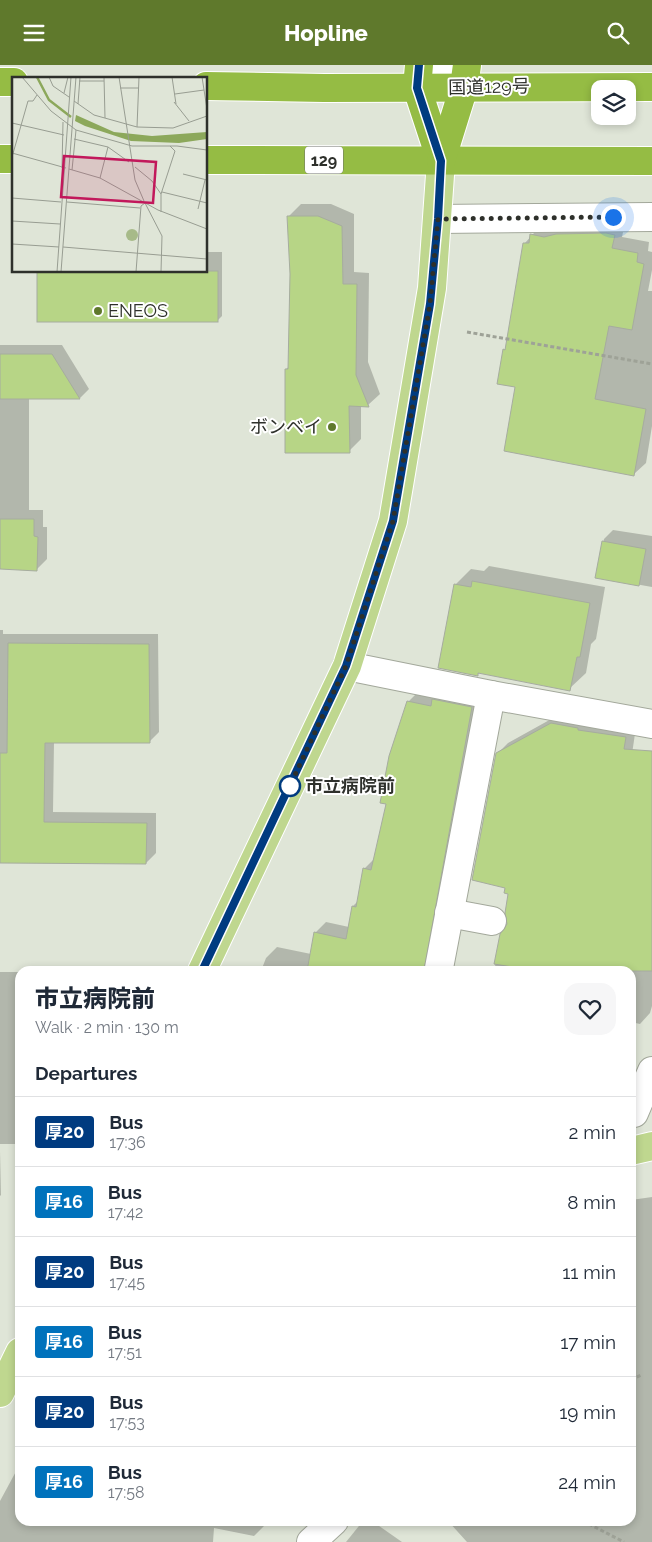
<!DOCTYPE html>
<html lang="en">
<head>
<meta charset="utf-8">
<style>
  body { margin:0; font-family:Raleway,"Noto Sans JP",sans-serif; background:#f6f6f7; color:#1f2937; height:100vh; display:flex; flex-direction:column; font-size:19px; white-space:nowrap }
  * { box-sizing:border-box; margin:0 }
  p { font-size:16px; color:#747a83 }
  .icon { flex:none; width:28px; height:28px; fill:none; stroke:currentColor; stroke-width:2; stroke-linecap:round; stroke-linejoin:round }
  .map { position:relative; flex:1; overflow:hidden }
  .drawer { position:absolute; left:15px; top:901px; width:621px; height:560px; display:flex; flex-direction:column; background:#fff; border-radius:15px; box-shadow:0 2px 8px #0003 }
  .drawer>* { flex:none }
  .badge { padding:0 10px; border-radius:4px; font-size:18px; line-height:32px }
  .buttons { position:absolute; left:591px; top:15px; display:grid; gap:10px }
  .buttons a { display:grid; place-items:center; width:45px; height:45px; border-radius:10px; background:#fff; box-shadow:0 2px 8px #0003; font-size:25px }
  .you { position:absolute; width:25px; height:25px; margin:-12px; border:4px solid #fff; border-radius:50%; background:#1a73e8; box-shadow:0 0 0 8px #1a73e833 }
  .map>.badge { position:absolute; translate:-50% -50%; box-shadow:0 0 0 2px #fff }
  h2 { padding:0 20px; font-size:19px; line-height:45px }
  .round { display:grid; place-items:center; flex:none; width:52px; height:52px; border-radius:15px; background:#f6f6f7 }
  .headline { display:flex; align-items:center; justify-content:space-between; height:85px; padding:0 20px }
  h1 { font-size:24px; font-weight:800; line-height:38px }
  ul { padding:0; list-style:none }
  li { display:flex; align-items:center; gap:15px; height:70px; padding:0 20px; border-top:1px solid #e0e1e3 }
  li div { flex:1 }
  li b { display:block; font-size:19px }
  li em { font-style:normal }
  li .badge { min-width:55px; font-weight:700; text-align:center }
  header { display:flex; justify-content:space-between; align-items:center; height:65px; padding:0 20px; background:#5f792c; color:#fff; font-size:22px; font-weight:800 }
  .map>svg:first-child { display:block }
  .shadow { fill:#0003 }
  .building { fill:#b7d586; stroke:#a6ac9f }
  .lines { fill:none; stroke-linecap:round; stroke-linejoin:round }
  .minor-casing { stroke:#a3a89b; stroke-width:30 }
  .major-casing { stroke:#fff; stroke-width:30 }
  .highway-casing { stroke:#fff; stroke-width:30 }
  .path { stroke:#9ea297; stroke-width:3; stroke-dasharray:4 2.5; stroke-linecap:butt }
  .minor { stroke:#fff; stroke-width:28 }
  .major { stroke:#bfd78f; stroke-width:28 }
  .highway { stroke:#95bc44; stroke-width:28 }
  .line-casing { stroke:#fff; stroke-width:11 }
  .line { stroke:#003b80; stroke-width:8 }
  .walk { stroke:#2e302b; stroke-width:5; stroke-dasharray:0 9 }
  .poi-dot { fill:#5f792c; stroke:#fff; stroke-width:2 }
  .stop-dot { fill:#fff; stroke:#003b80; stroke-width:2.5 }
  .labels { text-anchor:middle; stroke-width:4; stroke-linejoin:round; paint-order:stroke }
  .shield { fill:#fff; stroke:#6d6e6b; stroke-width:1 }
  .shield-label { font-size:16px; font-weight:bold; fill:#2e302b }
  .street-label { font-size:18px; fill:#2e302b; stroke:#fff }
  .poi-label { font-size:18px; fill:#2e302b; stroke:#fff; text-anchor:start }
  .stop-label { font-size:18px; font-weight:bold; fill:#2e302b; stroke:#fff; text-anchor:start }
  .inset-river { fill:none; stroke:#8ca85b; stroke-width:2.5 }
  .inset-road { fill:none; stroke:#989d92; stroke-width:1 }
  .view { fill:#c2185b; fill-opacity:0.15; stroke:#c2185b; stroke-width:2.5 }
  .inset-edge { fill:none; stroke:#2e302b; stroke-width:2.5 }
</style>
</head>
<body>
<header><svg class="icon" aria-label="menu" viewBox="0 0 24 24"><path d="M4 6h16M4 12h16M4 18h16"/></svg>Hopline<svg class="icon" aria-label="search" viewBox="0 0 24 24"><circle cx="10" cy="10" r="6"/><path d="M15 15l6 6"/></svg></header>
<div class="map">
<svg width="652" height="1477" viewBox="0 0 652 1477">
  <rect width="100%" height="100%" fill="#dfe5d7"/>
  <!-- shadow -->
  <g class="shadow">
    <polygon points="301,139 331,139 354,149 354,207 369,208 368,297 380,329 368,340 361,340 361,374 349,386 286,304 290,301 291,209 289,151"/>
    <polygon points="543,158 625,158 622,172 649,177 648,186 652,187 652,205 648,226 652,226 652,361 646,398 634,409 516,321 504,285 507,283 525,178"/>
    <polygon points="206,187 222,187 222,251 217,256 206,206"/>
    <polygon points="0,280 62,280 89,324 80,333 29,333 29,445 43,445 43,462 47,462 47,494 37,504 0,504"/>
    <polygon points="613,465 652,471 652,522 596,512 604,474"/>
    <polygon points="489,501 605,522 596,574 591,579 586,608 569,624 480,607 477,610 455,520 471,504 484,506"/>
    <polygon points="0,565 3,565 3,569 158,569 159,667 149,677 54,677 53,747 156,748 156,788 146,798 0,796"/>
    <polygon points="419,626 482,632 442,906 261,906 266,893 277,882 311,889 315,868 326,857 349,862 353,841 358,836 364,804 375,793 408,637"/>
    <polygon points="562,648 636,662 632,689 652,693 652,941 650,948 640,959 631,957 631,906 494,906 502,869 509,860 510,829 497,689 508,678"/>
    <rect x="0" y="907" width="20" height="172"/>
    <polygon points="0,1086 1,1130 0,1131"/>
    <polygon points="652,1132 652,1477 467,1477 448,1456 631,1456 631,1135"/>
    <polygon points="20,1399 20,1456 265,1456 264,1461 254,1471 214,1463 213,1477 0,1477 0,1436"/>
    <polygon points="363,1456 372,1456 402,1477 346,1477"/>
  </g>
  <!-- building -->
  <g class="building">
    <polygon points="287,151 318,151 342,161 343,219 357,219 356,310 369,342 349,341 350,388 285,388 285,304 288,304 290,209"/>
    <polygon points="606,168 615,170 612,183 638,188 637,197 644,199 632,265 609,261 595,334 646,344 634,411 504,386 515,322 497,319 503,284 505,285 523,178 529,178 530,169 544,172 556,169"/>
    <rect x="37" y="206" width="181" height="51"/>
    <polygon points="0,289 52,289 80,334 0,334"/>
    <polygon points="0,454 34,454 34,471 38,472 37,506 0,504"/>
    <polygon points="602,476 646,484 639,521 595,513"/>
    <polygon points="472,516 590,538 580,592 577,592 570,626 478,608 478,611 438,603 454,519 471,522"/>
    <polygon points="8,578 149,579 150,678 45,678 44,757 147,758 146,799 0,798 0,688 7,688"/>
    <polygon points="432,634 472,642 424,906 307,906 314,867 346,874 352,841 356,842 363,803 371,805 386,739 380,738 389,691 407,636 431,641"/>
    <polygon points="551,658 578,663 578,665 626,672 624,684 652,686 652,906 537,906 494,899 500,869 507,859 505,848 508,829 504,828 505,823 472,815 496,688"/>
  </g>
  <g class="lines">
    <!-- minor casing -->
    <g class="minor-casing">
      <g id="minor">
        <polyline points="417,23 448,0"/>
        <polyline points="438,154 652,152"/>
        <polyline points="347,601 491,630 652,659"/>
        <polyline points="449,848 492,856"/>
        <polyline points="439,903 491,630"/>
        <polyline points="634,1048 652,1006"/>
        <polyline points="311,1477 334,1456"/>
      </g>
    </g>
    <!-- major casing -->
    <g class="major-casing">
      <g id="major">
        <polyline points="202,906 347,601 393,456 432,223 441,96"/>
        <polyline points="631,1086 652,1081"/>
        <polyline points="0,1328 20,1287"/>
      </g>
    </g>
    <!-- highway casing -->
    <g class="highway-casing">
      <g id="highway">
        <polyline points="419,0 417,23 441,96"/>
        <polyline points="0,17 14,17"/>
        <polyline points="206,21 324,23 652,22"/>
        <polyline points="0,94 14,94"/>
        <polyline points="206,95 652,96"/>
        <polyline points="441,96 464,22 467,0"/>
      </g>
    </g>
    <!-- path -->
    <g class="path">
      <polyline points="467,267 652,299"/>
      <polyline points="631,1315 641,1310"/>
      <polyline points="583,1456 624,1477"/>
    </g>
    <!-- minor -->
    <use href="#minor" class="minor"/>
    <!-- major -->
    <use href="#major" class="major"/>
    <!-- highway -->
    <use href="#highway" class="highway"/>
  </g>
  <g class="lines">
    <!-- line casing -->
    <g class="line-casing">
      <polyline id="line" points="202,906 346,601 393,456 430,239 438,154 441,96 417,23 419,0"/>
    </g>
    <!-- line -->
    <use href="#line" class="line"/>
    <!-- walk -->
    <polyline class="walk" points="290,721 287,727 346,601 393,456 430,239 438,154 613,152"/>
  </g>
  <!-- markers -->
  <g class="poi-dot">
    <circle cx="98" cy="246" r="5"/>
    <circle cx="332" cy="362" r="5"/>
  </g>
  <circle class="stop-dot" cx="290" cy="721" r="10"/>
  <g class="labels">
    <!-- shield labels -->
    <rect class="shield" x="305" y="81.5" width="38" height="27" rx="4"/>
    <g class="shield-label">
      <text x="324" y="101">129</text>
    </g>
    <!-- street labels -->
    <g class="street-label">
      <text transform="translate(489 22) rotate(-1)" y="6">国道129号</text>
    </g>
    <!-- poi labels -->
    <g class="poi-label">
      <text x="108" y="252">ENEOS</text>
      <text x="322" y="368" text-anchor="end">ボンベイ</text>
    </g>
    <!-- stop labels -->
    <g class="stop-label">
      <text x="305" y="727">市立病院前</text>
    </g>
  </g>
  <!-- overview -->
  <g transform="translate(12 12)">
    <rect width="195" height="195" fill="#dfe5d7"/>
    <path d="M114 158a6 6 0 1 1 12 0a6 6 0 1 1-12 0Z" fill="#a7ba89"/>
    <path d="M64,38L102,55L140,59L195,55V62L167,66L119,64L73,49L63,44Z" fill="#8ca85b"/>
    <path class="inset-river" d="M25,0L37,23L59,40"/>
    <path class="inset-road" d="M10,0L39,34L64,53L120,69H165L195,73M37,0L41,9L57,20M92,0L93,41M107,0L123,103L132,124M160,0L164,27M190,0L195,32M67,4H92M108,11H127M52,16L56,0M163,17L192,13M62,24L82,38L125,50L161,51L195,39M162,25L177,44M66,27L68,0M0,46L52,58M125,50L127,0M62,62L96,70L117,85M0,76L54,91M0,80L16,24H21L25,18M123,90L140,104L149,117L163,74L158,69M50,91L51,45M57,92L88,101L146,133L195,152M60,93L64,53M171,97L195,103M88,101L96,70M150,115L195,126M149,117V135M0,121L49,125M55,125L128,131M186,132L193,103M0,144L48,147M0,167L47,170M51,170L195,182M45,195L59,0M49,195L64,0M124,195L129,129L133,126L150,159L149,195"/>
    <path class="view" d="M52,79L144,85L141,126L49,120Z"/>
    <rect width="195" height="195" class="inset-edge"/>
  </g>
</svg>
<div class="buttons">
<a><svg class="icon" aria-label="layers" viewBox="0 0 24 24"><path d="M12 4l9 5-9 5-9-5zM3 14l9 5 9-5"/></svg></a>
</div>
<div class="you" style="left:613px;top:152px"></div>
<section class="drawer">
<div class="headline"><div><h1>市立病院前</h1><p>Walk · 2 min · 130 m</p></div><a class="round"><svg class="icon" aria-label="heart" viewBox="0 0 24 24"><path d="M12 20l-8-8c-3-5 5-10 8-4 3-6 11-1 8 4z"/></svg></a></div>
<h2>Departures</h2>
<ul>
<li><span class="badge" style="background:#003b80;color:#fff">厚20</span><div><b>Bus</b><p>17:36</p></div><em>2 min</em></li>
<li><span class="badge" style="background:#0072bc;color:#fff">厚16</span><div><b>Bus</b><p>17:42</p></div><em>8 min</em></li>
<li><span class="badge" style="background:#003b80;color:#fff">厚20</span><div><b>Bus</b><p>17:45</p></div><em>11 min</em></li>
<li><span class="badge" style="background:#0072bc;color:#fff">厚16</span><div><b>Bus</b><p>17:51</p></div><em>17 min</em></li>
<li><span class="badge" style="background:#003b80;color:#fff">厚20</span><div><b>Bus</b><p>17:53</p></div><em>19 min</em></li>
<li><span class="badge" style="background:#0072bc;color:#fff">厚16</span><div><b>Bus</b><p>17:58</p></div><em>24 min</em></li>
</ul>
</section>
</div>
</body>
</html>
